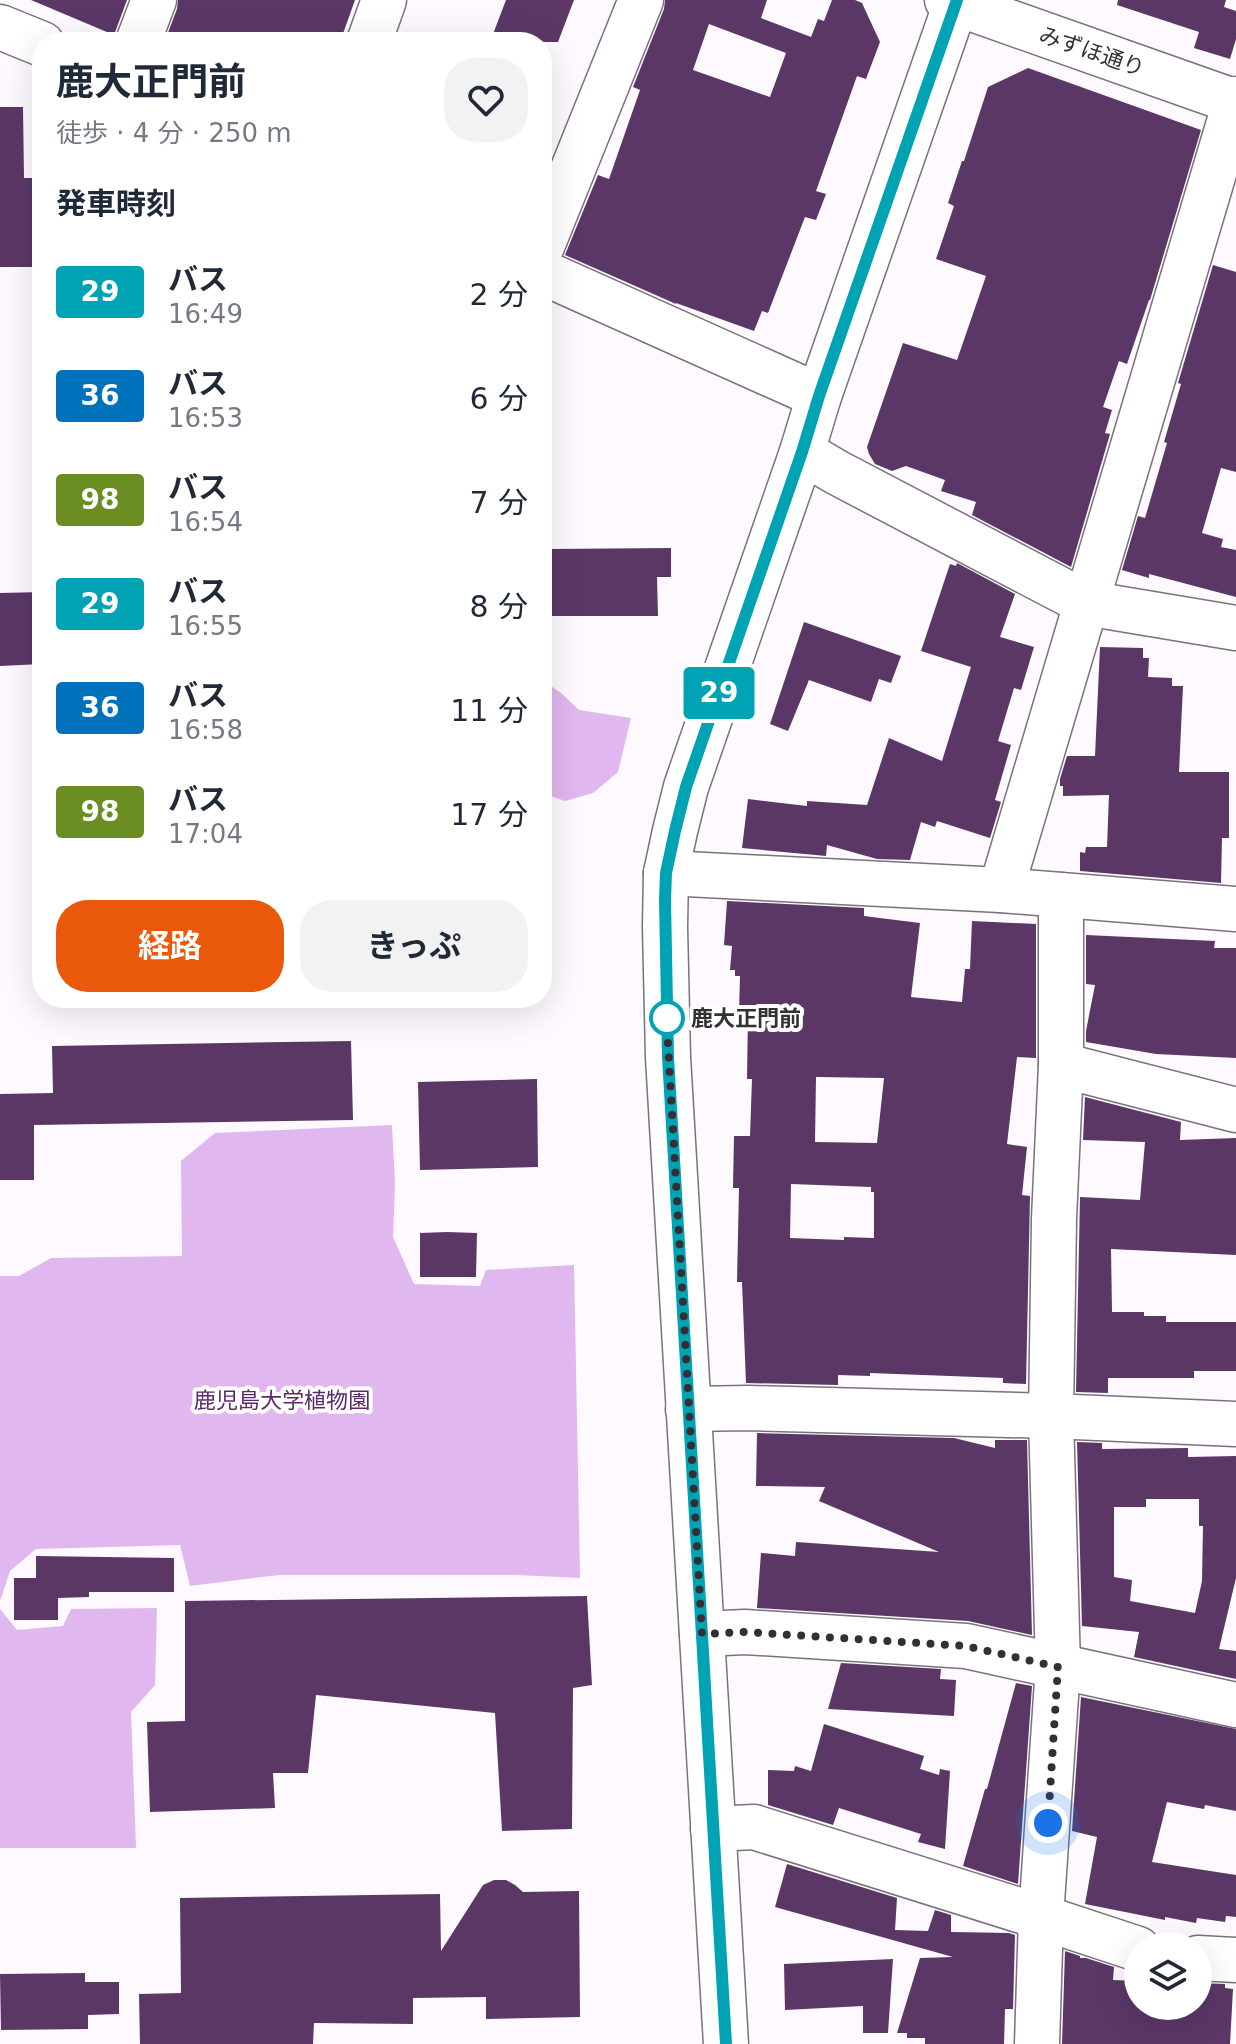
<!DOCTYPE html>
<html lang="ja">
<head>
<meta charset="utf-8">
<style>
  body { margin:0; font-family:"DejaVu Sans","Noto Sans JP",sans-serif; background:#f2f2f3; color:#1f2937; height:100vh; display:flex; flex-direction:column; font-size:30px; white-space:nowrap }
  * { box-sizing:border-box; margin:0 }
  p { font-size:26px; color:#747a83 }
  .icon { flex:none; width:44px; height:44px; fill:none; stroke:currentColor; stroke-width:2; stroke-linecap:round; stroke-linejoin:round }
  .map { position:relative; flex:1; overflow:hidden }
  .side { position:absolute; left:32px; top:32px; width:520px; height:976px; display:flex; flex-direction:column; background:#fff; border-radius:32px; box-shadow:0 8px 32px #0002 }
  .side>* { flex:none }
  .badge { padding:0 16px; border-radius:6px; font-size:28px; line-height:52px }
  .controls { position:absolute; left:1124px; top:1932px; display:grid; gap:16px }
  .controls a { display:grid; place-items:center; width:88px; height:88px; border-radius:50%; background:#fff; box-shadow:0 8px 32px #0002; font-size:40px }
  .you { position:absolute; width:40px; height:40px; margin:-20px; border:6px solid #fff; border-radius:50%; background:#1a73e8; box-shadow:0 0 0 12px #1a73e833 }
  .map>.badge { position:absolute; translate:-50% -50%; box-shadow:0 0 0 4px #fff }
  h2 { padding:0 24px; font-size:30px; line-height:72px }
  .round { display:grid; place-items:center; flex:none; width:84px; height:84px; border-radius:32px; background:#f2f2f3 }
  .headline { display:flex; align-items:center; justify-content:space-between; height:136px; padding:0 24px }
  h1 { font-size:38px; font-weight:700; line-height:60px }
  .primary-button { display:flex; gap:16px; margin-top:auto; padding:16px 24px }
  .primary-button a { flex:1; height:92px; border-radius:32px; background:#ea580c; color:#fff; font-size:32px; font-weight:700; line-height:92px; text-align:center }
  .primary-button a+a { background:#f2f2f3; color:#1f2937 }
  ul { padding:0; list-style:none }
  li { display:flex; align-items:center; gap:24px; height:104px; padding:0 24px }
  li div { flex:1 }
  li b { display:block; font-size:30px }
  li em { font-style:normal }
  li .badge { min-width:88px; font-weight:700; text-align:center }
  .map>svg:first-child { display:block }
  .forest { fill:#e0b7ef }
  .building { fill:#5b3766; fill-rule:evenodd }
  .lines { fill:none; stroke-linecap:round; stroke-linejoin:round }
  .minor-casing { stroke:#7a717d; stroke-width:47 }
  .minor { stroke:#fff; stroke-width:44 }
  .line-casing { stroke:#fff; stroke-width:18 }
  .line { stroke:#00a3b4; stroke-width:12 }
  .walk { stroke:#332f34; stroke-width:8; stroke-dasharray:0 14.4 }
  .stop-dot { fill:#fff; stroke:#00a3b4; stroke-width:4 }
  .labels { text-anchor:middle; stroke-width:8; stroke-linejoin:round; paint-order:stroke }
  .street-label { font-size:22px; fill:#332f34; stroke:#fff }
  .stop-label { font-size:22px; font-weight:bold; fill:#332f34; stroke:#fff; text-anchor:start }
  .park-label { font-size:22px; fill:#5c2a6c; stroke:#fff }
</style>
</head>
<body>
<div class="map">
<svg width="1236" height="2044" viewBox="0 0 1236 2044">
  <rect width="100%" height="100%" fill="#fdf9ff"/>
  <!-- forest -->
  <g class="forest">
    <polygon points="542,680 561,693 579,710 631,718 618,772 593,793 565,801 542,793"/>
    <polygon points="392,1125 395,1184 393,1237 414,1284 480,1286 486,1270 574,1265 580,1578 517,1575 279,1575 190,1586 180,1545 36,1549 10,1571 0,1601 0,1276 19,1276 51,1258 182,1256 181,1161 215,1133"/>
    <polygon points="157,1608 155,1685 131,1712 136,1848 0,1848 0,1609 17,1630 63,1626 71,1609"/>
  </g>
  <!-- building -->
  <g class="building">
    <polygon points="31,0 127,0 114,35"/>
    <polygon points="178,0 355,0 340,42 175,42 166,38 177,9"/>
    <polygon points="506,0 574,0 558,42 490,42"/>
    <path d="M665,0H767L761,18L811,37L818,19L824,21L832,0H855L862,3L880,42L866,79L857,76L816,191L826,194L816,220L805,217L768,313L762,311L754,331L676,303V304L565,255L598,175L609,179L640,90L633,87L664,9ZM709,24L786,53L770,97L693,70Z"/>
    <polygon points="1118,0 1226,0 1224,7 1236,11 1236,39 1230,59 1194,48 1199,32 1117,5"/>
    <polygon points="1028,68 1201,130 1150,300 1149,300 1127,364 1119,361 1103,407 1112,410 1105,433 1110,434 1071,567 972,515 976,502 941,491 945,480 906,466 892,471 875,464 869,454 867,447 903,343 957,360 986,276 936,259 954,206 948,203 962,161 964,161 988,87"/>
    <polygon points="0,107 23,107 24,178 42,178 42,258 36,258 37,267 0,267"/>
    <polygon points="1213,265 1236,272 1236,472 1221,468 1202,533 1223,539 1221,547 1236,550 1236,597 1149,574 1149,578 1122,570 1138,516 1145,518 1167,443 1164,442 1181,384 1178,383"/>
    <polygon points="671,548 671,577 657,577 658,616 542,616 542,563 549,563 549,549"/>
    <polygon points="957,563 1015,594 1000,637 1034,647 1021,690 1014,688 998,741 1011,745 995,800 1001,802 990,838 937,821 935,827 921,822 910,860 877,859 827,845 826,856 742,848 748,799 807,806 807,801 867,805 889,738 942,761 971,667 921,651 950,564 956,566"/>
    <polygon points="42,592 42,664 0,666 0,593"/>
    <polygon points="804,622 901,656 891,683 879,679 871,702 809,680 788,731 770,724"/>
    <polygon points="1100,647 1143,648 1143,658 1149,658 1148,677 1172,678 1172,686 1183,686 1179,772 1229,772 1229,838 1222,838 1221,883 1080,871 1080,852 1085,853 1086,847 1107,847 1109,795 1063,796 1063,786 1060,786 1060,779 1067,756 1095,756"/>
    <path d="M727,901L864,908V916L920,923L911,997L962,1002L965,969H970L972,921L1036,924V1058L1017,1057L1007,1144L1027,1147L1022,1195L1030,1196L1026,1384L1003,1383V1378L870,1373V1376L838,1375V1385L746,1383L742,1282H737L739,1188H733L734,1136H750L752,1079H747L748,1013H739L740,976H735V970H730L732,946L724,945ZM816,1077L884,1078L877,1143L815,1142ZM791,1184L871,1187V1192H874V1238L844,1237V1240L790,1238Z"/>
    <polygon points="1086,935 1215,941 1214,948 1236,948 1236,1058 1156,1054 1086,1042 1086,1031 1095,985 1086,984"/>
    <polygon points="351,1041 353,1120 34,1125 34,1180 0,1180 0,1094 53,1093 52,1046"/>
    <polygon points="537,1079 538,1167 420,1170 418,1082"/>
    <polygon points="1085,1097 1181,1122 1180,1140 1236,1138 1236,1255 1111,1249 1112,1312 1144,1312 1144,1316 1166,1316 1166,1322 1236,1322 1236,1371 1194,1371 1194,1378 1108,1378 1108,1393 1076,1392 1080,1197 1140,1200 1145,1142 1083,1140"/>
    <polygon points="447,1232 477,1233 476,1277 420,1277 420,1233"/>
    <polygon points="757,1433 954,1438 995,1448 995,1440 1027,1440 1032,1635 968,1621 757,1608 761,1553 795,1556 796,1542 939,1552 819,1501 825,1487 756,1486"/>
    <path d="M1077,1442L1102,1443V1449L1188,1448V1457L1236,1456V1578L1219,1649L1236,1651V1679L1134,1657L1139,1632L1082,1626ZM1146,1499H1199V1526H1203L1202,1581L1195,1613L1130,1601L1132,1580L1114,1577V1507H1146Z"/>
    <polygon points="36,1556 174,1558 174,1592 89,1592 89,1597 58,1598 58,1620 14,1620 14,1578 36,1578"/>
    <polygon points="587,1596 592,1685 573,1688 572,1829 502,1831 495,1713 316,1695 308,1773 273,1773 275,1808 150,1812 147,1722 185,1721 185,1601"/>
    <polygon points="841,1663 941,1669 940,1679 956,1680 954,1716 828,1709"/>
    <polygon points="1016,1683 1032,1686 1018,1884 963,1866 985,1789 987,1789"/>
    <polygon points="1081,1697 1236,1729 1236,1811 1205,1805 1204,1809 1167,1802 1152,1862 1236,1875 1236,1917 1226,1916 1225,1922 1197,1918 1196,1923 1165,1917 1165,1920 1085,1904 1097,1837 1072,1831"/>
    <polygon points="824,1724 924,1756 920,1769 939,1775 940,1769 950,1771 945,1849 918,1842 921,1834 839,1808 833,1825 768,1805 768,1770 794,1771 795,1766 811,1771"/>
    <polygon points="787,1864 897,1898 895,1930 928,1931 935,1910 951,1915 951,1932 1009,1933 1015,1935 1013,2009 1005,2009 1004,2044 925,2044 925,2038 907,2038 907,2033 897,2033 920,1958 953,1957 775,1907"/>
    <polygon points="494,1880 506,1880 515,1885 523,1892 579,1891 580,2017 486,2019 486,1997 413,1998 413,2024 314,2023 313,2044 140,2044 139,1994 181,1993 180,1898 440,1894 441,1951 483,1885"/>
    <polygon points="1065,1951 1080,1956 1080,1958 1086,1958 1114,1967 1113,1980 1138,1981 1138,2006 1198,2006 1198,1983 1225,1984 1225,1988 1233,1989 1230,2044 1062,2044"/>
    <polygon points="893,1959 888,2033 863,2033 863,2006 785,2010 784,1964"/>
    <polygon points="85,1973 85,1982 119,1982 119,2014 88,2015 88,2029 1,2030 0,1974"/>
  </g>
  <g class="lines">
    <!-- minor casing -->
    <g class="minor-casing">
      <g id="minor">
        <polyline points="947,0 1236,102"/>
        <polyline points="0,27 42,44"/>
        <polyline points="138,42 154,0"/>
        <polyline points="369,42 384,0"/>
        <polyline points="542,246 641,0"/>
        <polyline points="542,272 819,396"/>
        <polyline points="802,452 838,473 1086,603 1236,628"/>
        <polyline points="666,873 1001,890 1236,909"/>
        <polyline points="1001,890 1236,99"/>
        <polyline points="1061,1065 1236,1110"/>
        <polyline points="688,1409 748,1408 1051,1416 1236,1424"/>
        <polyline points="702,1634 745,1632 966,1646 1236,1705"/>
        <polyline points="713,1829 754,1827 1041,1917 1138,1949"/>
        <polyline points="1198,1958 1236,1960"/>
        <polyline points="726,2044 668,1057 665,927 666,873 675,831 686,787 802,452 819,396 957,0"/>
        <polyline points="1037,2044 1041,1917 1058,1667 1051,1416 1054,1219 1061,1065 1061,895"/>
      </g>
    </g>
    <!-- minor -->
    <use href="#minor" class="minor"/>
  </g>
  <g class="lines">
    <!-- line casing -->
    <g class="line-casing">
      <polyline id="line" points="726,2044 668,1057 665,900 666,873 675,831 686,787 802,452 819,396 957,0"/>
    </g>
    <!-- line -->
    <use href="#line" class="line"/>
    <!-- walk -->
    <polyline class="walk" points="667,1018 666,1009 702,1634 745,1632 966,1646 1058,1667 1048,1823"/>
  </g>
  <!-- markers -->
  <circle class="stop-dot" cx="667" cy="1018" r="16"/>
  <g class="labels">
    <!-- street labels -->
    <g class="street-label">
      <text transform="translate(1092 51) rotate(19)" y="8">みずほ通り</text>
    </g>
    <!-- stop labels -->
    <g class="stop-label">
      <text x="691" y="1026">鹿大正門前</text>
    </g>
    <!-- park labels -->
    <g class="park-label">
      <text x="282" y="1408">鹿児島大学植物園</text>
    </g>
  </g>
</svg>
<div class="controls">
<a><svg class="icon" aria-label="layers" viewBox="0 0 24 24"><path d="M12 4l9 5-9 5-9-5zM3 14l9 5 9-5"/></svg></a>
</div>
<div class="you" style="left:1048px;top:1823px"></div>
<b class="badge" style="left:719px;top:693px;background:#00a3b4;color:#fff">29</b>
<section class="side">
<div class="headline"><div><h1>鹿大正門前</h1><p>徒歩 · 4 分 · 250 m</p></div><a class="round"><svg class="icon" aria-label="heart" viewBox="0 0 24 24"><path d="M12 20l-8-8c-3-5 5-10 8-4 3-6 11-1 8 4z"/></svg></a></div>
<h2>発車時刻</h2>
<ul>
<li><span class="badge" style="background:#00a3b4;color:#fff">29</span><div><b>バス</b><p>16:49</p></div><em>2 分</em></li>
<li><span class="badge" style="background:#0072bc;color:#fff">36</span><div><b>バス</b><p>16:53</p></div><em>6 分</em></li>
<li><span class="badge" style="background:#6b8e23;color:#fff">98</span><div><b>バス</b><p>16:54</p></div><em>7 分</em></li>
<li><span class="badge" style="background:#00a3b4;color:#fff">29</span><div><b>バス</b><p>16:55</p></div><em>8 分</em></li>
<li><span class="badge" style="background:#0072bc;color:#fff">36</span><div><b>バス</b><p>16:58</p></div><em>11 分</em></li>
<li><span class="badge" style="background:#6b8e23;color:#fff">98</span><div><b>バス</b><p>17:04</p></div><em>17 分</em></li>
</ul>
<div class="primary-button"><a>経路</a><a>きっぷ</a></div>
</section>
</div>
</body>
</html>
